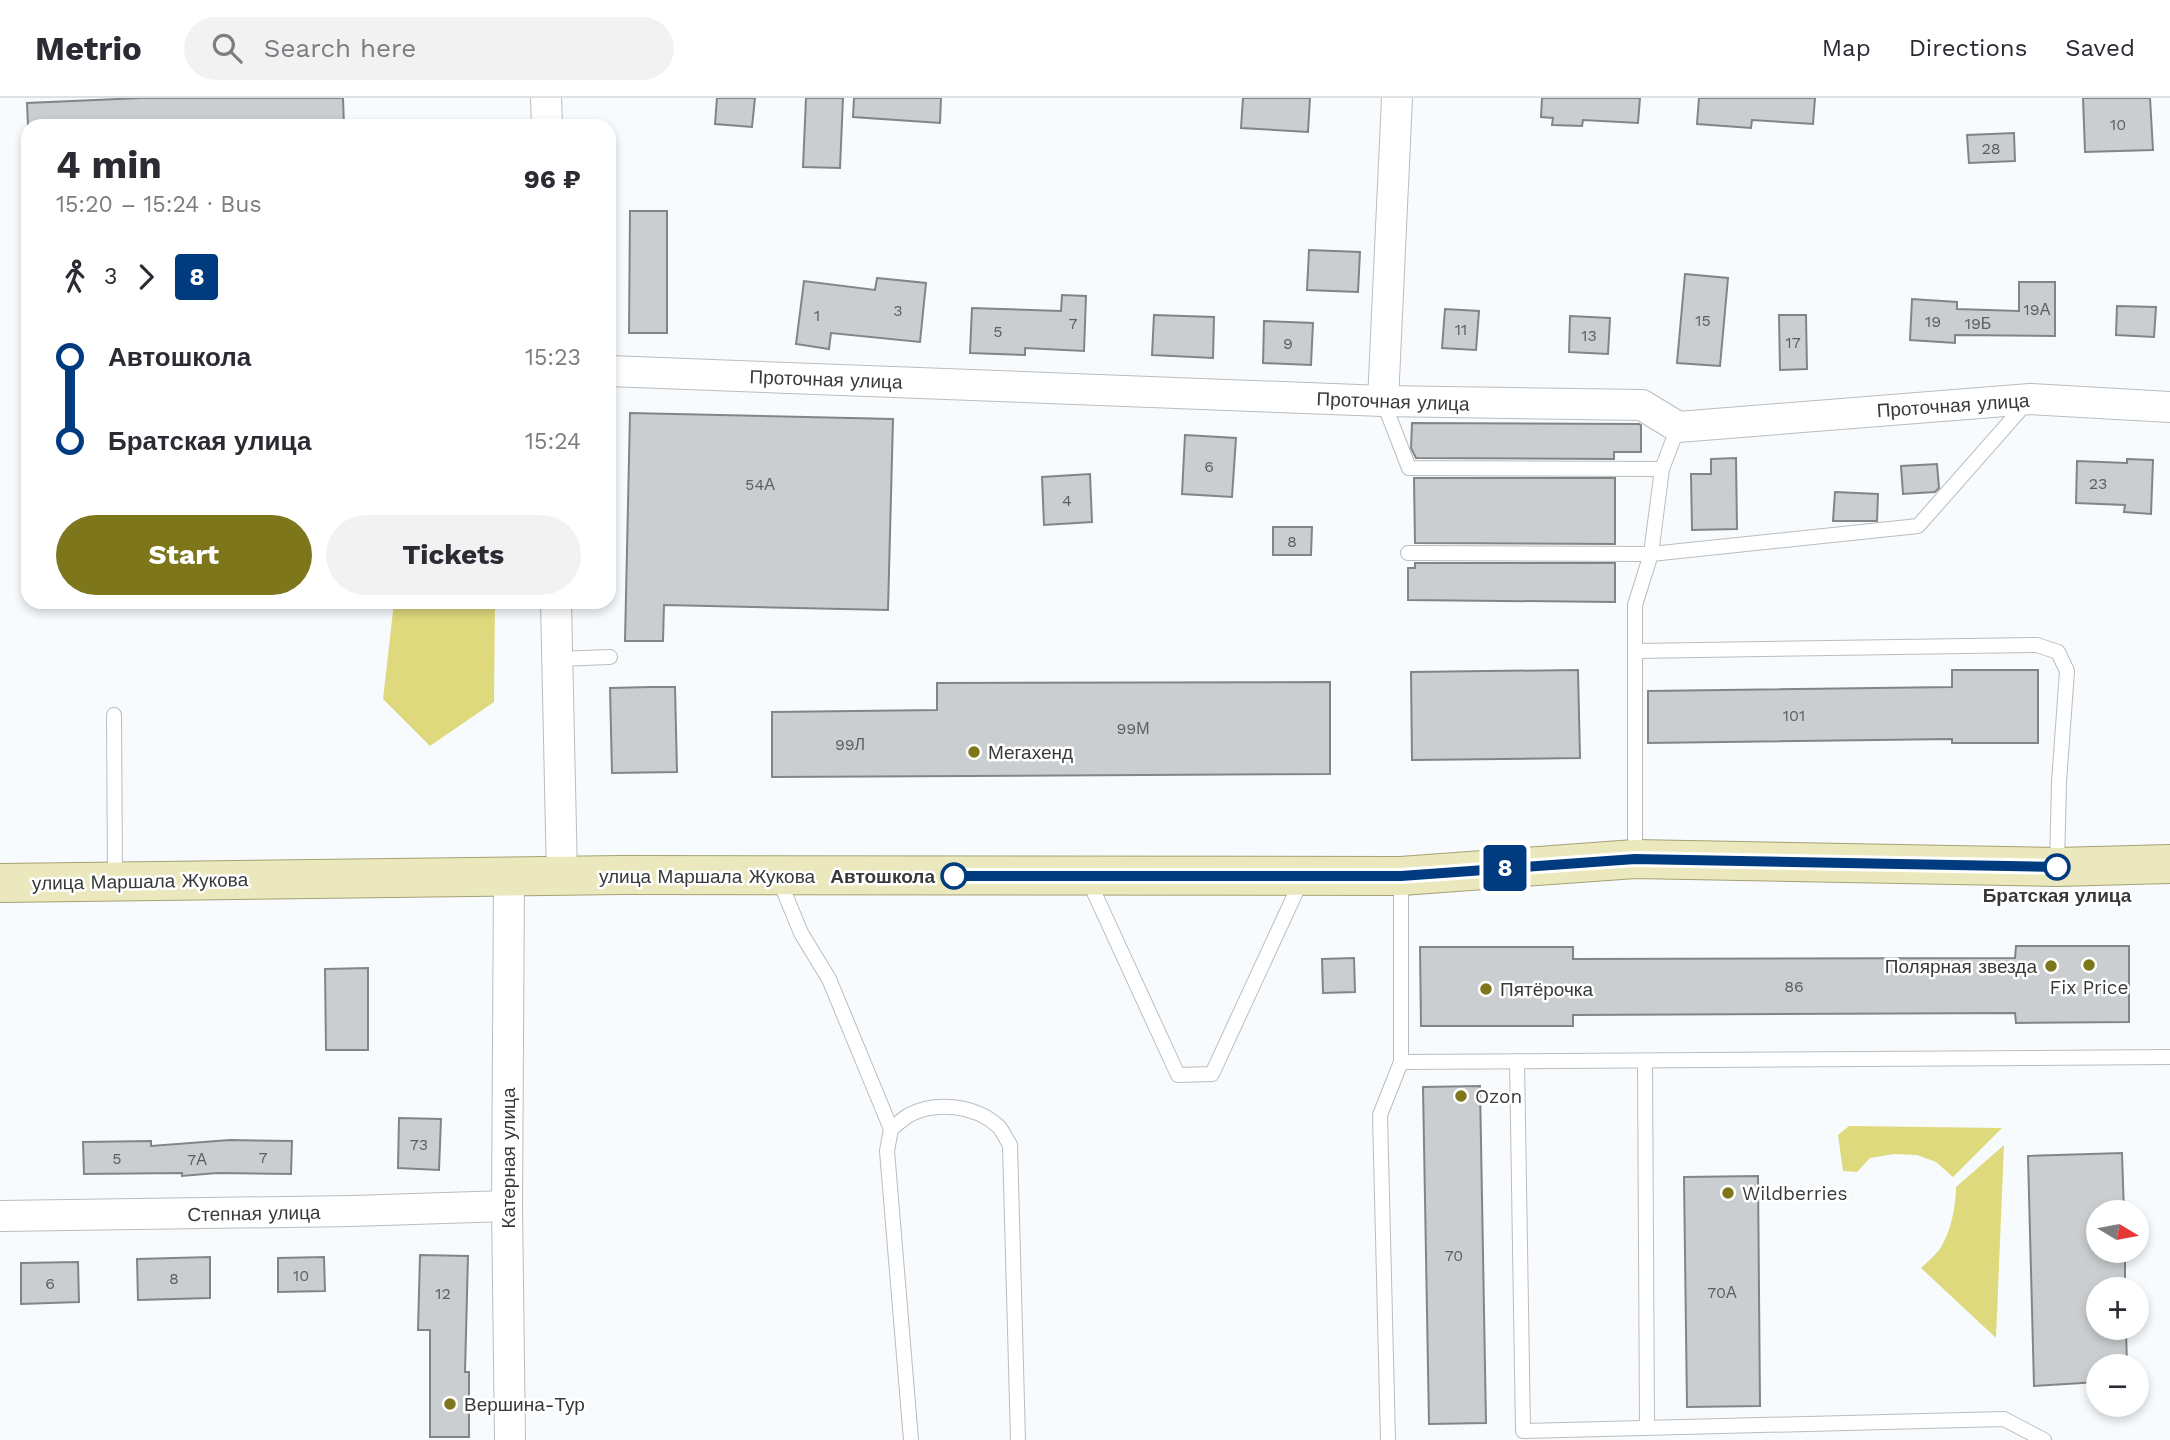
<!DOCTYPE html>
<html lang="en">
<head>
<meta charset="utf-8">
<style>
  body { margin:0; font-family:"Work Sans",sans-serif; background:#f2f2f3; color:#2b2b33; height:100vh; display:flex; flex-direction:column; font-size:26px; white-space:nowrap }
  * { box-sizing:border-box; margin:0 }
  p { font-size:23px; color:#7c7c81 }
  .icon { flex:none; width:38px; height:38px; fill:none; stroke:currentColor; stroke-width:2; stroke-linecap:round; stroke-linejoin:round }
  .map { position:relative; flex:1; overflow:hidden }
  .side { position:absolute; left:21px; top:21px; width:595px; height:490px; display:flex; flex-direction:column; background:#fff; border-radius:21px; box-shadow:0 4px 10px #0003 }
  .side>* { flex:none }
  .badge { padding:0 14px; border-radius:5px; font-size:24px; line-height:46px }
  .needle { width:46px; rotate:100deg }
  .fabs { position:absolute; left:2086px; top:1102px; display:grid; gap:14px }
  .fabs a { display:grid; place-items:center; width:63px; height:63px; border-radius:50%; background:#fff; box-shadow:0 4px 10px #0003; font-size:35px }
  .map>.badge { position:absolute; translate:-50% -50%; box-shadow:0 0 0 4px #fff }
  .legs { display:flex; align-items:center; gap:10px; height:77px; padding:0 35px; font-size:23px }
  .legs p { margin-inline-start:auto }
  .headline { display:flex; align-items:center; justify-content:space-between; height:119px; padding:0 35px }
  h1 { font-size:38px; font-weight:700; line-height:52px }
  .action { display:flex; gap:14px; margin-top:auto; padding:14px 35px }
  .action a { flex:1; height:80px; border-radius:42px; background:#7d761b; color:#fff; font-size:28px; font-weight:700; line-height:80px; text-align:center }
  .action a+a { background:#f2f2f3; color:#2b2b33 }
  ul { padding:0 35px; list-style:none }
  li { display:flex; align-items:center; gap:24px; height:84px; font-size:26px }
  li i { display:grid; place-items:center; width:10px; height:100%; margin:0 9px; background:currentColor }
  li i::after { content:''; width:18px; height:18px; margin:-9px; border:5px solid; border-radius:50%; background:#fff }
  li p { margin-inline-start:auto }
  li:first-child i { background:linear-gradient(#0000 50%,currentColor 0) }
  li:last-child i { background:linear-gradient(currentColor 50%,#0000 0) }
  header { display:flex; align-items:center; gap:42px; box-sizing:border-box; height:98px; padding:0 35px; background:#fff; border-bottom:2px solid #e1e1e2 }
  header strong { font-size:33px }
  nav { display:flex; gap:38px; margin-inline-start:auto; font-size:24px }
  .search { width:490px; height:63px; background:#f2f2f3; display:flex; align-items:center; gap:18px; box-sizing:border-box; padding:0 24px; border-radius:38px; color:#7c7c81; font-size:26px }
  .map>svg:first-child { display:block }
  .green { fill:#dfd97e }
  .building { fill:#cbced0; stroke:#828587; stroke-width:2 }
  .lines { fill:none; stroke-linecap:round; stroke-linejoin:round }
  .lane-casing { stroke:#babdbf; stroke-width:16 }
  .street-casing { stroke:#babdbf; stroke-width:32 }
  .primary-casing { stroke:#a4a173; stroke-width:40 }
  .lane { stroke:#fff; stroke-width:14 }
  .street { stroke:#fff; stroke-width:30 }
  .primary { stroke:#ebe8be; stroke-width:38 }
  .line-1-casing { stroke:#fff; stroke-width:16 }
  .line-1 { stroke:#003b80; stroke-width:10 }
  .poi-dot { fill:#7d761b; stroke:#fff; stroke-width:2.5 }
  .stop-1-dot { fill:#fff; stroke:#003b80; stroke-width:3.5 }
  .labels { text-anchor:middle; stroke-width:5; stroke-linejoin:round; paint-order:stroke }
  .number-label { font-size:16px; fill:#5d5f60 }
  .street-label { font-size:19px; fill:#383a3a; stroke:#fff }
  .poi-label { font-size:19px; fill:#383a3a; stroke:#fff; text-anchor:start }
  .stop-label { font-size:19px; font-weight:bold; fill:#383a3a; stroke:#fff; text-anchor:end }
</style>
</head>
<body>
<header>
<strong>Metrio</strong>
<div class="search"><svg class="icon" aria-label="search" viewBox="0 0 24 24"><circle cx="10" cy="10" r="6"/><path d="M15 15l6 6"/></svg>Search here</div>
<nav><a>Map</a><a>Directions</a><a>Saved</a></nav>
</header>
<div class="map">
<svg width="2170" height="1342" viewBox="0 0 2170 1342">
  <rect width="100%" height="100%" fill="#f8fbfe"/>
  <!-- green -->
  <g class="green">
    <polygon points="394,504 495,504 494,604 430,648 383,601"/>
    <polygon points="1849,1028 2002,1030 1953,1079 1936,1064 1917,1057 1894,1056 1870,1060 1857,1074 1843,1073 1838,1037"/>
    <path d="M2004,1047L1996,1240L1921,1170C1928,1163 1936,1157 1941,1149C1951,1133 1956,1107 1956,1089Z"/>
  </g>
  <!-- building -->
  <g class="building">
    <polygon points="141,0 343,0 344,28 28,28 27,5"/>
    <polygon points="717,0 755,0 752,29 715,26"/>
    <polygon points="806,0 843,0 840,70 803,69"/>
    <polygon points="854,0 941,0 940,25 853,19"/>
    <polygon points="1243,0 1310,0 1308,34 1241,30"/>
    <polygon points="1542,0 1640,0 1638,25 1583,22 1582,28 1552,27 1553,20 1541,19"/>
    <polygon points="1699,0 1815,0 1813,26 1752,22 1751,30 1697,26"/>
    <polygon points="2083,0 2150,0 2153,52 2085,54"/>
    <polygon points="2014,35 2015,63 1969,65 1967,37"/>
    <polygon points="630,113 667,113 667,235 629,235"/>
    <polygon points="1309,152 1360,154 1358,194 1307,192"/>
    <polygon points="1685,176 1728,180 1720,268 1677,265"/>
    <polygon points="877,180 926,185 920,244 831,235 829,251 796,246 804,183 875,192"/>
    <polygon points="2019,184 2055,184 2055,238 1955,237 1955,245 1910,242 1912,201 1957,204 1957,211 2019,213"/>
    <polygon points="1062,197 1086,198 1084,253 1025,250 1025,257 970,255 972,210 1061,213"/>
    <polygon points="2117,208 2156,209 2154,239 2116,237"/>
    <polygon points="1445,211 1479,213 1476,252 1442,250"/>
    <polygon points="1154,217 1214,219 1213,260 1152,257"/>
    <polygon points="1779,217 1806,217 1807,271 1780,272"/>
    <polygon points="1570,218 1610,220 1608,256 1569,254"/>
    <polygon points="1264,223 1313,225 1311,267 1263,265"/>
    <polygon points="630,315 893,321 888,512 664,507 663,543 625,543"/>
    <polygon points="1412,325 1639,326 1641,327 1641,354 1614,354 1614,361 1416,360 1411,350"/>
    <polygon points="1185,337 1236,340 1232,399 1182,396"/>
    <polygon points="1736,360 1737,431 1692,432 1691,376 1711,376 1711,361"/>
    <polygon points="2127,361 2153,362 2151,416 2124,414 2125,407 2076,405 2077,363 2127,365"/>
    <polygon points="1937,366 1939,390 1935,394 1903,396 1901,368"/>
    <polygon points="1090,376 1092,424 1044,427 1042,379"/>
    <polygon points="1414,380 1615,380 1615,446 1415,445"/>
    <polygon points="1835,394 1878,396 1877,423 1833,423"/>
    <polygon points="1273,429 1312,429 1311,457 1273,457"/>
    <polygon points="1415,465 1615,465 1615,504 1408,502 1408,470 1415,470"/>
    <polygon points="1578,572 1580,660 1412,662 1411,574"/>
    <polygon points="1952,572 2038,572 2038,645 1952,645 1952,641 1648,645 1648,593 1952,589"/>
    <polygon points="1330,584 1330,676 772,679 772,614 937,612 937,585"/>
    <polygon points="651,589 675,589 677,674 612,675 610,590"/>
    <polygon points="2016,848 2129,848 2129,924 2016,925 2015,915 1573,917 1573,928 1421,928 1420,849 1573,849 1573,861 2015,860"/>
    <polygon points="1354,860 1355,894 1323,895 1322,861"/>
    <polygon points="368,870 368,952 326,952 325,871"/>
    <polygon points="1480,988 1486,1325 1429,1326 1423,989"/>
    <polygon points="399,1020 441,1021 439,1072 398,1070"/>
    <polygon points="230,1042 292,1043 291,1076 217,1075 182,1078 182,1075 84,1076 83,1044 151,1043 151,1048"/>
    <polygon points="2122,1055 2124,1115 2098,1115 2098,1153 2125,1153 2125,1192 2098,1192 2098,1230 2126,1230 2127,1269 2098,1269 2098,1284 2034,1288 2028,1058"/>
    <polygon points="1758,1078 1760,1308 1687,1309 1684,1079"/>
    <polygon points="420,1157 468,1158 465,1274 469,1274 469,1339 430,1339 430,1232 418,1232"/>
    <polygon points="210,1159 210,1200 138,1202 137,1161"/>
    <polygon points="324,1159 325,1193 278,1194 278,1160"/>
    <polygon points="78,1164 79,1204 21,1206 21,1165"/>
  </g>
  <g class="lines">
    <!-- lane casing -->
    <g class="lane-casing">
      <g id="lane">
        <polyline points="1383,303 1409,370 1662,371"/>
        <polyline points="1408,455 1651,456 1918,428 2028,303"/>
        <polyline points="1635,553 2037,547 2058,554 2067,573 2059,684 2057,767"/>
        <polyline points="557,561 610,559"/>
        <polyline points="114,617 115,780"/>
        <polyline points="1635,759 1635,507 1651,456 1662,371 1678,329"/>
        <polyline points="778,779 801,835 829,881 891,1031 887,1053 911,1342"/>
        <polyline points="1087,779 1178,977 1212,976 1302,781"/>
        <polyline points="1401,779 1401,964 2170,959"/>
        <polyline points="1517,963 1523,1333 2004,1321 2044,1342"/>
        <polyline points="1645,963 1647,1329"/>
        <path d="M891,1031C897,1026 903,1021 909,1017C936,1003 975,1007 998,1028C1003,1033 1006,1041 1010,1047L1018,1342"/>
        <polyline points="1388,1342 1380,1017 1401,964"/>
      </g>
    </g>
    <!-- street casing -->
    <g class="street-casing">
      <g id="street">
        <polyline points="546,0 547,28"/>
        <polyline points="609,273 1383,303 1642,307 1678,329 2030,301 2170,309"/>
        <polyline points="1383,303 1397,0"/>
        <polyline points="556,504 562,778"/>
        <polyline points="509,779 507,1108 510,1342"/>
        <polyline points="0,1118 352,1113 507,1108"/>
      </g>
    </g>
    <!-- primary casing -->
    <g class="primary-casing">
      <polyline id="primary" points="0,785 621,777 1401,778 1635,761 2057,769 2170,766"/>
    </g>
    <!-- lane -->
    <use href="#lane" class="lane"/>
    <!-- street -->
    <use href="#street" class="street"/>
    <!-- primary -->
    <use href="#primary" class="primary"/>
  </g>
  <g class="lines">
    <!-- line-1 casing -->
    <g class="line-1-casing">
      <polyline id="line-1" points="954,778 1401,778 1635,761 2057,769"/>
    </g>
    <!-- line-1 -->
    <use href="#line-1" class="line-1"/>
  </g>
  <!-- markers -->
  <g class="poi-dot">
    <circle cx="974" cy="654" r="7"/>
    <circle cx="2089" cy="867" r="7"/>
    <circle cx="2051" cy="868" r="7"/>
    <circle cx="1486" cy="891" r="7"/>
    <circle cx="1461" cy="998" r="7"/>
    <circle cx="1728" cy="1095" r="7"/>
    <circle cx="450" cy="1306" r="7"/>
  </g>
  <g class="stop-1-dot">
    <circle cx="2057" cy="769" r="12"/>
    <circle cx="954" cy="778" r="12"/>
  </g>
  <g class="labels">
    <!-- number labels -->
    <g class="number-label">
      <text x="2118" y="32">10</text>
      <text x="1991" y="56">28</text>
      <text x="2037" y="217">19А</text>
      <text x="898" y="218">3</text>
      <text x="817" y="223">1</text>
      <text x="1703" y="228">15</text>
      <text x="1933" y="229">19</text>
      <text x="1073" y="231">7</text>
      <text x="1978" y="231">19Б</text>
      <text x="1461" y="237">11</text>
      <text x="998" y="239">5</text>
      <text x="1589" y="243">13</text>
      <text x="1793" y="250">17</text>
      <text x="1288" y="251">9</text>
      <text x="1209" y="374">6</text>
      <text x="2098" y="391">23</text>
      <text x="760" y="392">54А</text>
      <text x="1067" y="408">4</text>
      <text x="1292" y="449">8</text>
      <text x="1794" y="623">101</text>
      <text x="1133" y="636">99М</text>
      <text x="850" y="652">99Л</text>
      <text x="1794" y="894">86</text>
      <text x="419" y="1052">73</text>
      <text x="263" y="1065">7</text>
      <text x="117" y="1066">5</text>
      <text x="197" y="1067">7А</text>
      <text x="1454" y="1163">70</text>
      <text x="301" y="1183">10</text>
      <text x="174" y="1186">8</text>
      <text x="50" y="1191">6</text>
      <text x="1722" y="1200">70А</text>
      <text x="443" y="1201">12</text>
    </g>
    <!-- street labels -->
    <g class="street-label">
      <text transform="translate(826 281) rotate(2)" y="7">Проточная улица</text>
      <text transform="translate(1393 303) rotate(2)" y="7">Проточная улица</text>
      <text transform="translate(1953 307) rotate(-4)" y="7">Проточная улица</text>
      <text x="707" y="785">улица Маршала Жукова</text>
      <text transform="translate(140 783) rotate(-1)" y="7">улица Маршала Жукова</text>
      <text transform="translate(508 1060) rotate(-90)" y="7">Катерная улица</text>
      <text transform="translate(254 1115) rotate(-1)" y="7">Степная улица</text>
    </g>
    <!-- poi labels -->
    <g class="poi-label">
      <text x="988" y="661">Мегахенд</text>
      <text x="2037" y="875" text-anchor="end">Полярная звезда</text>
      <text x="2089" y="896" text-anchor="middle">Fix Price</text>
      <text x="1500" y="898">Пятёрочка</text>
      <text x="1475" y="1005">Ozon</text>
      <text x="1742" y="1102">Wildberries</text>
      <text x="464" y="1313">Вершина-Тур</text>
    </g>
    <!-- stop labels -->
    <g class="stop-label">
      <text x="935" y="785">Автошкола</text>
      <text x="2057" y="804" text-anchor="middle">Братская улица</text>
    </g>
  </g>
</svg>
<div class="fabs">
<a><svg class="needle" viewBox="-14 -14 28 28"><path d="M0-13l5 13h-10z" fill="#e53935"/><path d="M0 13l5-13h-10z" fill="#7c7c81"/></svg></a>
<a>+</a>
<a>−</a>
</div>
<b class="badge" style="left:1505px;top:770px;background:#003b80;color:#fff">8</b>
<section class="side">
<div class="headline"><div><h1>4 min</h1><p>15:20 – 15:24 · Bus</p></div><b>96 ₽</b></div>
<div class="legs"><svg class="icon" aria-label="walk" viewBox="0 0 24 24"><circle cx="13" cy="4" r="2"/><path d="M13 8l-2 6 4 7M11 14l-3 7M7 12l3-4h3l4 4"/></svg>3<svg class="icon" aria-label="forward" viewBox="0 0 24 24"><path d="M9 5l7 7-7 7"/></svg><b class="badge" style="background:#003b80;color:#fff">8</b></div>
<ul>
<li><i style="color:#003b80"></i><b>Автошкола</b><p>15:23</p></li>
<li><i style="color:#003b80"></i><b>Братская улица</b><p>15:24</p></li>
</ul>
<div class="action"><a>Start</a><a>Tickets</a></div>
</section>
</div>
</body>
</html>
